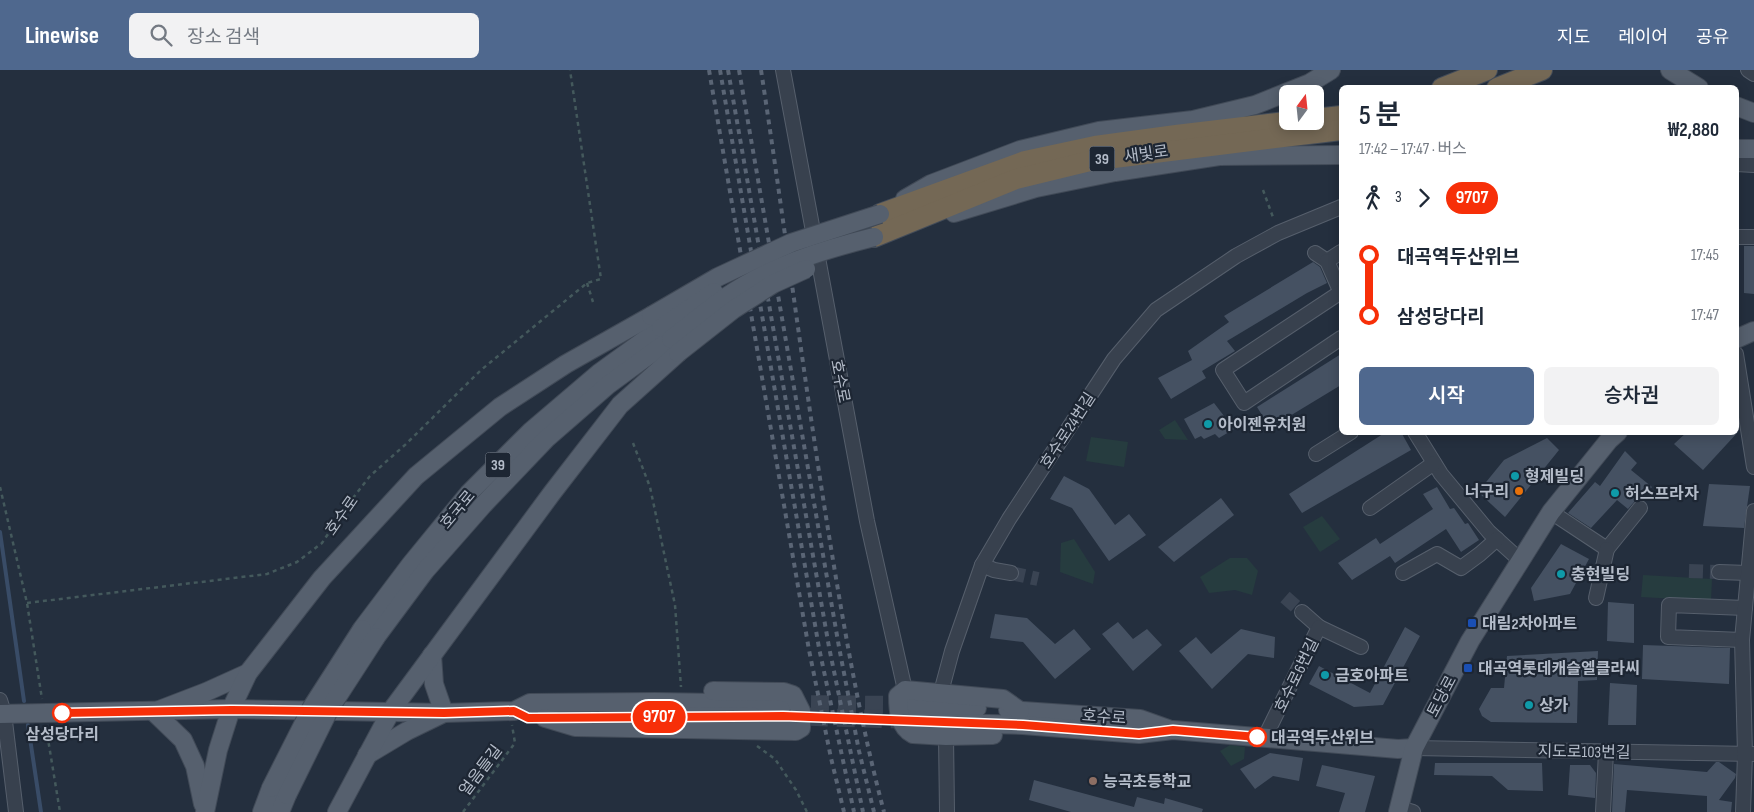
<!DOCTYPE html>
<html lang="ko">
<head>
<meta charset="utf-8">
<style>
  body { margin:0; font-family:"Sofia Sans Condensed","Noto Sans KR",sans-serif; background:#f2f2f3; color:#1f2937; height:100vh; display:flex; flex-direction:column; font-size:19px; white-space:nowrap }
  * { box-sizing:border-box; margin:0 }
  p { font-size:16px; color:#747a83 }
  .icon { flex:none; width:28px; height:28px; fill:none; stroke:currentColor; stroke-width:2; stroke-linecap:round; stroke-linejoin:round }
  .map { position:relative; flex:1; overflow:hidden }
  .side { position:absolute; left:1339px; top:15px; width:400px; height:350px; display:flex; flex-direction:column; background:#fff; border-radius:8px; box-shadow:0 2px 12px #0003 }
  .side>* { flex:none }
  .badge { padding:0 10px; border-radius:16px; font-size:18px; line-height:32px }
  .needle { width:32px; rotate:15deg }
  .buttons { position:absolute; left:1279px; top:15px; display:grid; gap:10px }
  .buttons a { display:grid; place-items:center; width:45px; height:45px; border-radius:8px; background:#fff; box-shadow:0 2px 12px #0003; font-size:25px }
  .map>.badge { position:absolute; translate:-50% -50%; box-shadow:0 0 0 2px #fff }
  .legs { display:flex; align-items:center; gap:8px; height:55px; padding:0 20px; font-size:16px }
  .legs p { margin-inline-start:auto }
  .overview { display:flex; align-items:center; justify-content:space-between; height:85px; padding:0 20px }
  h1 { font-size:28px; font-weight:600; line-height:38px }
  .cta { display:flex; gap:10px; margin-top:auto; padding:10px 20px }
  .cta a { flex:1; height:58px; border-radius:8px; background:#4f688e; color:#fff; font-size:20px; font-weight:600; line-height:58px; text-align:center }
  .cta a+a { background:#f2f2f3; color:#1f2937 }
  ul { padding:0 20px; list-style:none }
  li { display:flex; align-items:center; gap:18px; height:60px; font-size:19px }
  li i { display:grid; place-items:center; width:8px; height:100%; margin:0 6px; background:currentColor }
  li i::after { content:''; width:12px; height:12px; margin:-6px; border:4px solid; border-radius:50%; background:#fff }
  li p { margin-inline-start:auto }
  li:first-child i { background:linear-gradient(#0000 50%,currentColor 0) }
  li:last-child i { background:linear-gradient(currentColor 50%,#0000 0) }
  header { display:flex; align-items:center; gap:30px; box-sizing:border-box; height:70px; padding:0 25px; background:#4f688e; color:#fff }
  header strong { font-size:24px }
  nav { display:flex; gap:28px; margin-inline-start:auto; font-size:18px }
  .search { width:350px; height:45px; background:#f2f2f3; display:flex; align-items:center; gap:12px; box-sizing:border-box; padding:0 18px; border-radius:8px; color:#747a83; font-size:19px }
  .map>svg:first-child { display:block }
  .green { fill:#263c3f }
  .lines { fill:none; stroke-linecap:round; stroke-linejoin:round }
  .stream { stroke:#394c67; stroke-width:4 }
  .building { fill:#455162 }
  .minor-tunnel { stroke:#3a4453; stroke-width:14; stroke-dasharray:14 7; stroke-linecap:butt }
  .major-tunnel { stroke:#3a4453; stroke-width:18; stroke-dasharray:18 9; stroke-linecap:butt }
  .minor-casing { stroke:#565f6c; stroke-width:16 }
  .major-casing { stroke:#414a57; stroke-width:20 }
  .highway-casing { stroke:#434c59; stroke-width:22 }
  .path { stroke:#44595c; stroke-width:2.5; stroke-dasharray:4 4; stroke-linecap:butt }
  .minor { stroke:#38414e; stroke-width:14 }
  .major { stroke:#56606e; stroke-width:18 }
  .highway { stroke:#746855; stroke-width:20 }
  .rail { stroke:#5a6575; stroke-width:4; stroke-dasharray:5 5; stroke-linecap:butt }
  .major-bridge-casing { stroke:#414a57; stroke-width:20; stroke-linecap:butt }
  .major-bridge { stroke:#56606e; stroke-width:18 }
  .line-1-casing { stroke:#fff; stroke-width:11 }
  .line-1 { stroke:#f72f08; stroke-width:8 }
  .culture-dot { fill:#0f9aa8; stroke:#1d2633; stroke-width:2 }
  .food-dot { fill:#e8710a; stroke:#1d2633; stroke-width:2 }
  .transit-dot { fill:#1a4fb4; stroke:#1d2633; stroke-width:2 }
  .stop-1-dot { fill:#fff; stroke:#f72f08; stroke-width:2.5 }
  .education-dot { fill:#8d6e63; stroke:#1d2633; stroke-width:2 }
  .labels { text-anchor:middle; stroke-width:4.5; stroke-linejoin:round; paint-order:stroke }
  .shield { fill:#1d2633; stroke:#878f9c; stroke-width:1 }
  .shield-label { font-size:15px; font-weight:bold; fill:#b4bcc9 }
  .street-label { font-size:16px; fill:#b4bcc9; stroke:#1d2633 }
  .poi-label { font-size:16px; font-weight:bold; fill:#b4bcc9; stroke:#1d2633; text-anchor:start }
  .stop-label { font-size:16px; font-weight:bold; fill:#b4bcc9; stroke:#1d2633 }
</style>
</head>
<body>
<header>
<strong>Linewise</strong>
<div class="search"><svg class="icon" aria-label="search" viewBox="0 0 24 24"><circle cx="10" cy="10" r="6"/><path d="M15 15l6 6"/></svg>장소 검색</div>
<nav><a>지도</a><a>레이어</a><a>공유</a></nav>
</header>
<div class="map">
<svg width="1754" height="742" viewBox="0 0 1754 742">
  <rect width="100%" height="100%" fill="#242f3e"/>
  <!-- green -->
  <g class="green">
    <polygon points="1175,350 1188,370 1165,369 1159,360"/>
    <polygon points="1091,367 1128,372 1124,397 1086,391"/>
    <polygon points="1322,446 1340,469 1320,482 1303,457"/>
    <polygon points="1074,469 1095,502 1093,514 1060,502 1061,473"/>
    <polygon points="1230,488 1247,488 1258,501 1252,525 1235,520 1209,523 1200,507"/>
    <polygon points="1643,505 1712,509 1711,531 1641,527"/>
    <polygon points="1230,675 1245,677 1244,689 1231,696 1220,681"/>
  </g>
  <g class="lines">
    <!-- stream -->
    <g class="stream">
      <polyline points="0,462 24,631"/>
      <polyline points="28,655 41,742"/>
    </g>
  </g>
  <!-- building -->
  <g class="building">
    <polygon points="1744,176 1754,176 1754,224 1744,223"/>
    <polygon points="1313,192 1320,197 1327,213 1307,223 1227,271 1235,281 1202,301 1206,308 1171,329 1158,308 1192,290 1188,281 1229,252 1224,246"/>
    <polygon points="1341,284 1341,315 1270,358 1257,337"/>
    <polygon points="1214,333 1234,359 1219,368 1215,364 1204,369 1201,366 1195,369 1184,349"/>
    <polygon points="1386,362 1401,362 1411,380 1302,443 1289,424"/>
    <polygon points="1687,362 1738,362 1703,400 1674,374"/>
    <polygon points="1547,368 1559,380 1505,447 1478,422 1504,390"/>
    <polygon points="1625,381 1637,393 1631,400 1652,417 1640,429 1634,432 1628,439 1617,430 1591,458 1568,443 1595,412 1600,416"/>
    <polygon points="1064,406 1089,419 1115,455 1129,444 1146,465 1109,491 1072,438 1050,429"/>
    <polygon points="1709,414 1750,416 1744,458 1703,456"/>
    <polygon points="1437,417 1450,439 1454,438 1465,454 1468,453 1479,470 1461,482 1446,459 1395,493 1390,486 1352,510 1338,493 1376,468 1380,474 1433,439 1423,424"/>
    <polygon points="1221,428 1234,445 1174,492 1158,477"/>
    <polygon points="1561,474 1589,489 1570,524 1534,531 1531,518"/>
    <polygon points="1608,532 1634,534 1634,573 1607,571"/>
    <polygon points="995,544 1027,548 1055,574 1074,559 1091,579 1055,609 1023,572 990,568"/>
    <polygon points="1118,552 1133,569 1147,559 1162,575 1133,601 1102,564"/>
    <polygon points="1405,557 1420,566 1383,635 1354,637 1309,614 1319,596 1370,623"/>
    <polygon points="1241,559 1275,567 1274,588 1248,584 1212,619 1179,581 1196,567 1211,584"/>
    <polygon points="1643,575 1730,578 1729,614 1642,609"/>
    <polygon points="1598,581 1597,610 1578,611 1577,653 1491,652 1482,646 1479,639 1491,618 1504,618 1507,586"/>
    <polygon points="1610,613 1637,615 1636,655 1608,655"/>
    <polygon points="1270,683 1303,688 1299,711 1273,706 1255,719 1240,699"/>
    <polygon points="1716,692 1719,692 1736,704 1735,708 1719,730 1732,732 1731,742 1707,742 1707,726 1627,720 1625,742 1612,742 1614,694 1707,702"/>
    <polygon points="1435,693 1542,693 1543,721 1508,720 1492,706 1434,705"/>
    <polygon points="1322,695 1375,706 1365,742 1339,742 1345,723 1316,716"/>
    <polygon points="1570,695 1590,695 1596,703 1595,728 1568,725"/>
    <polygon points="1034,710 1134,737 1137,727 1164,734 1165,728 1203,739 1202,742 1071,742 1029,730"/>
  </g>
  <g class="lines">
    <!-- minor-tunnel -->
    <g class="minor-tunnel">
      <polyline points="1689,501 1719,502"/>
      <polyline points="1011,503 1038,509"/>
      <polyline points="1285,527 1302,542"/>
    </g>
    <!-- major-tunnel -->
    <g class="major-tunnel">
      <polyline points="784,634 913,635"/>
      <polyline points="783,646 913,650"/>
    </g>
    <!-- minor casing -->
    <g class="minor-casing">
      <g id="minor">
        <polyline points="783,0 867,451 905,620"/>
        <polyline points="1748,0 1754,4"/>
        <polyline points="1736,94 1754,95"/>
        <polyline points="1736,167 1754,167"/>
        <polyline points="1315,183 1327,191 1341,182"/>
        <polyline points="1327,191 1341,223"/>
        <polyline points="1341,222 1223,300 1244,333 1341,268"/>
        <polyline points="1736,284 1754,397"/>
        <polyline points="1415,362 1441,404 1489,462 1521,491"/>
        <polyline points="1316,384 1351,362"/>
        <polyline points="1370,438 1434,393"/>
        <polyline points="1551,442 1607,479 1640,438"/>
        <polyline points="982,495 994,500 1011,503"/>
        <polyline points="1719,502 1748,503"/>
        <polyline points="1403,503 1437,484 1461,498 1480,484 1497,469"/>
        <polyline points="1596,528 1607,479"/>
        <polyline points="1302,542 1319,557"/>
        <polyline points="1742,570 1668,567 1669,535 1745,538"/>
        <polyline points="941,622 952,581 982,495 1009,449 1114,289 1156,240 1236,186 1278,163 1341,137"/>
        <polyline points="0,630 4,643 16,742"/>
        <polyline points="946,666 947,742"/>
        <polyline points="1265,667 1319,557 1361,577"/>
        <polyline points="1414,678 1754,684"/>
        <polyline points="1399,738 1413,742"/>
        <polyline points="1603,742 1606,682"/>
        <polyline points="1743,742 1745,684 1742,570 1754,441"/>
      </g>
    </g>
    <!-- major casing -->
    <g class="major-casing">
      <g id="major">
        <polyline points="1670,0 1699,18"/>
        <polyline points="1736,36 1754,43"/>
        <polyline points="1736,79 1754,79"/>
        <polyline points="905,129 931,114 1020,80 1099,61 1193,50 1255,35 1310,13 1331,0"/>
        <polyline points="954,143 1036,118 1115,102 1219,86 1341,85"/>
        <polyline points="1736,269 1754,261"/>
        <polyline points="362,559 411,494 469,423 531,361 599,303 661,258"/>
        <polyline points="376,567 425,501 484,434 546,369 608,315 671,269"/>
        <polyline points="913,635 977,638"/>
        <polyline points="1008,640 1140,649 1168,659"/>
        <polyline points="0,644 231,639 444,643 514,641 530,633 655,632 783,634"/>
        <polyline points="648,647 752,646"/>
        <polyline points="545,648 575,657 796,661 801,658 801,641 793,625 784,622 713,621"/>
        <polyline points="913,650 950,653 1023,655 1139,664 1173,660 1398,679 1414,678"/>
        <path d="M993,665L946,666L913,664C899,657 898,639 898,626L905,620L1003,629L1020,641"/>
        <polyline points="367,685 407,661 444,643 434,614 432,585"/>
        <polyline points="203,734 195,696 183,670 154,642 206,622 248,603"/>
        <polyline points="205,742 218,680 231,639 248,603 322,508 416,406 500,337 566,294 651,246"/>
        <polyline points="262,742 271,718"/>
        <polyline points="280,742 287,725"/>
        <polyline points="337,742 391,641 552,423 620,335 678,283"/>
        <polyline points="1398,742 1414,678 1470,571 1551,442 1609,370 1618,362"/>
      </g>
    </g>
    <!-- highway casing -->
    <g class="highway-casing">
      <g id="highway">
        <polyline points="1442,18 1487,0"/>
        <polyline points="1497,18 1542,0"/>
        <polyline points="1315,49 1341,46"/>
        <polyline points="880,144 1025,91 1095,76 1176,65 1294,51"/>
        <polyline points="874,167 1016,109 1090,91 1341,60"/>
      </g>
    </g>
    <!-- path -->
    <g class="path">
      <polyline points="1263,120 1274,150"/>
      <polyline points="587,213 593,232"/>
      <polyline points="633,373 650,417 675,535 681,617"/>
      <polyline points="0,417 27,533 42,629"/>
      <polyline points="27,533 267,504 297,492 322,473 346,437 370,406 406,374 481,300 587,213 601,209 570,0"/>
      <polyline points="46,657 60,742"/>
      <polyline points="757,676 775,689 796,720 807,742"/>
      <polyline points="463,742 515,673 512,655"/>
    </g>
    <!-- minor -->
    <use href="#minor" class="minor"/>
    <!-- major -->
    <use href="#major" class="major"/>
    <!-- highway -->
    <use href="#highway" class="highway"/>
    <!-- rail -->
    <g class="rail">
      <polyline points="709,0 809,580 831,688 844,742"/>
      <polyline points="720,0 819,578 854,742"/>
      <polyline points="728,0 829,577 863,742"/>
      <polyline points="739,0 839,577 859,681 874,742"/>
      <path d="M761,0C786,163 806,327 833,490C847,575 862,659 884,742"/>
    </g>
    <!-- major-bridge casing -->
    <g class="major-bridge-casing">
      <g id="major-bridge">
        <polyline points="651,246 718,207 791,173 880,144"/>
        <polyline points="661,258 714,222"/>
        <path d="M671,269C690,255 707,240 726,227C771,196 822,180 874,167"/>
        <polyline points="678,283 734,239 773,214 806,199"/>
        <polyline points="271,718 312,637 362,559"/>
        <polyline points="287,725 330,638 376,567"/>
      </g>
    </g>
    <!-- major-bridge -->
    <use href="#major-bridge" class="major-bridge"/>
  </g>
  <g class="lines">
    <!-- line-1 casing -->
    <g class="line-1-casing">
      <polyline id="line-1" points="62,643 231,640 444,643 514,641 528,648 783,646 1023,655 1139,664 1173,660 1257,667"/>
    </g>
    <!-- line-1 -->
    <use href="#line-1" class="line-1"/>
  </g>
  <!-- markers -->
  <g class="culture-dot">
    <circle cx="1208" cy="354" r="5"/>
    <circle cx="1515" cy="406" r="5"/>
    <circle cx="1615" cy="423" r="5"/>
    <circle cx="1561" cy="504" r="5"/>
    <circle cx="1325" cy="605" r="5"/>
    <circle cx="1529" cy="635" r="5"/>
  </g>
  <circle class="food-dot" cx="1519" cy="421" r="5"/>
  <g class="transit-dot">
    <rect x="1467" y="548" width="10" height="10" rx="2.5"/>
    <rect x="1463" y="593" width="10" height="10" rx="2.5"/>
  </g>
  <g class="stop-1-dot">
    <circle cx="62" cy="643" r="9"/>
    <circle cx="1257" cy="667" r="9"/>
  </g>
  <circle class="education-dot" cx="1093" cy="711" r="5"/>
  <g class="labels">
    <!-- shield labels -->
    <g class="shield">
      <rect x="1089.5" y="76.5" width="25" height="25" rx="4"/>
      <rect x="485.5" y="382.5" width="25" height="25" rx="4"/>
    </g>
    <g class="shield-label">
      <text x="1102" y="94">39</text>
      <text x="498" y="400">39</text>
    </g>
    <!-- street labels -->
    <g class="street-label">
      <text transform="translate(1146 83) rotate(-8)" y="6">새빛로</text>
      <text transform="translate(841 311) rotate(79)" y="6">호수로</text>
      <text transform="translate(1067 360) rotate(-57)" y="6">호수로24번길</text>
      <text transform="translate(457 439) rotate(-50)" y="6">호국로</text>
      <text transform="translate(341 445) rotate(-55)" y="6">호수로</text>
      <text transform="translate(1296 605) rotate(-64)" y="6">호수로6번길</text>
      <text transform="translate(1441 626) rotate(-62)" y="6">토당로</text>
      <text transform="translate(1104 646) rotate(4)" y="6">호수로</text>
      <text transform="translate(1584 681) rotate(1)" y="6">지도로103번길</text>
      <text transform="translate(480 700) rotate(-53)" y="6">얼음들길</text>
    </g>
    <!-- poi labels -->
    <g class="poi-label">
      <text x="1218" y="360">아이젠유치원</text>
      <text x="1525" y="412">형제빌딩</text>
      <text x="1509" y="427" text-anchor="end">너구리</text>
      <text x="1625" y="429">허스프라자</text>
      <text x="1571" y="510">충현빌딩</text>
      <text x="1482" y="559">대림2차아파트</text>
      <text x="1478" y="604">대곡역롯데캐슬엘클라씨</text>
      <text x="1335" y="611">금호아파트</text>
      <text x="1539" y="641">상가</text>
      <text x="1103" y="717">능곡초등학교</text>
    </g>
    <!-- stop labels -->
    <g class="stop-label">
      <text x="62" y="670">삼성당다리</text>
      <text x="1271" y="673" text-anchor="start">대곡역두산위브</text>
    </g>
  </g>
</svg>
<div class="buttons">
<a><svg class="needle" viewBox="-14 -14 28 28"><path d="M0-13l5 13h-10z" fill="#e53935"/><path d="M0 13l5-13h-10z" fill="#747a83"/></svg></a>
</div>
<b class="badge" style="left:659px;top:647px;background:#f72f08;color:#fff">9707</b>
<section class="side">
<div class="overview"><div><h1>5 분</h1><p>17:42 – 17:47 · 버스</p></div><b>₩2,880</b></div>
<div class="legs"><svg class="icon" aria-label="walk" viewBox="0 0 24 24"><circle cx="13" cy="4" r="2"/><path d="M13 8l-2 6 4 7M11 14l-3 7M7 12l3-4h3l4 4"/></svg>3<svg class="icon" aria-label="forward" viewBox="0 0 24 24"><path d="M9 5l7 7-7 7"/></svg><b class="badge" style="background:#f72f08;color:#fff">9707</b></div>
<ul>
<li><i style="color:#f72f08"></i><b>대곡역두산위브</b><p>17:45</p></li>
<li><i style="color:#f72f08"></i><b>삼성당다리</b><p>17:47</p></li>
</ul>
<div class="cta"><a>시작</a><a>승차권</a></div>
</section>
</div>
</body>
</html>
